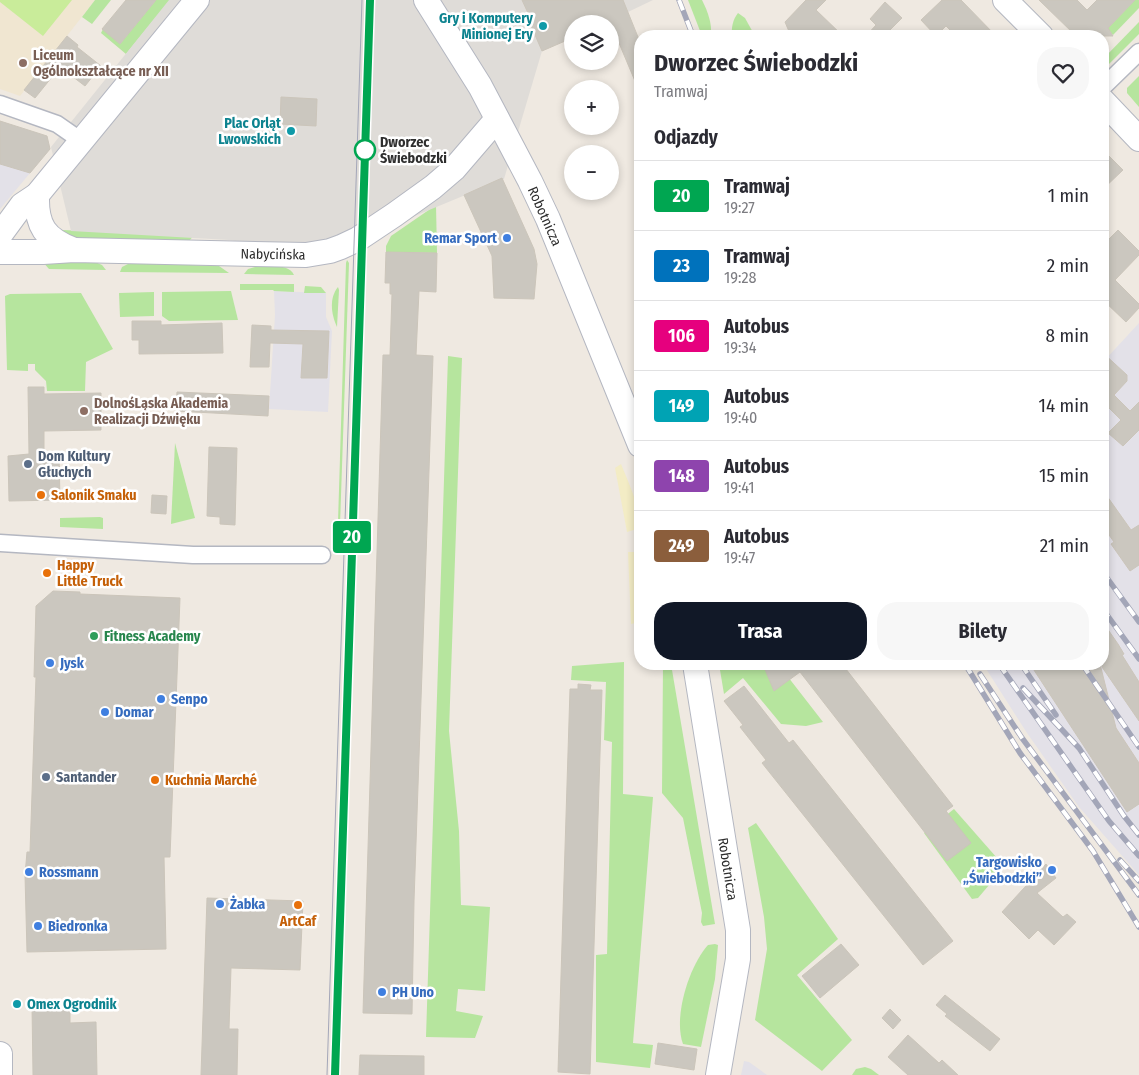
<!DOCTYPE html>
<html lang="pl">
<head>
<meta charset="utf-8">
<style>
  body { margin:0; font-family:"Fira Sans Condensed",sans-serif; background:#f7f7f7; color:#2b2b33; height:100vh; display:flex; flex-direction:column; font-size:19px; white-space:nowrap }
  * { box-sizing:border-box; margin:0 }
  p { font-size:16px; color:#7c7c81 }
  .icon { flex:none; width:28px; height:28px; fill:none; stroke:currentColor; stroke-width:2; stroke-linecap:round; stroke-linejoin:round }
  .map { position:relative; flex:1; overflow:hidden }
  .details { position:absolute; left:634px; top:30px; width:475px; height:640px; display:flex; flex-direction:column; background:#fff; border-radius:20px; box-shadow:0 2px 8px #0003 }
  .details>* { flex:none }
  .badge { padding:0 10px; border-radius:4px; font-size:18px; line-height:32px }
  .fabs { position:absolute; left:564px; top:15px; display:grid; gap:10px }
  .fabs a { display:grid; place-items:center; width:55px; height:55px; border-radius:50%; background:#fff; box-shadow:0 2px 8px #0003; font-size:25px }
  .map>.badge { position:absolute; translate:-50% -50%; box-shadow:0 0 0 2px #fff }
  h2 { padding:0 20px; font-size:19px; line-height:45px }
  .round { display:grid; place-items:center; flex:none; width:52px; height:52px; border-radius:20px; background:#f7f7f7 }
  .headline { display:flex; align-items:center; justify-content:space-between; height:85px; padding:0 20px }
  h1 { font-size:24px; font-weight:700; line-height:38px }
  .button { display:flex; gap:10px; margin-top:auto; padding:10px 20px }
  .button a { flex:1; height:58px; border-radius:20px; background:#111827; color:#fff; font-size:20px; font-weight:700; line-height:58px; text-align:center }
  .button a+a { background:#f7f7f7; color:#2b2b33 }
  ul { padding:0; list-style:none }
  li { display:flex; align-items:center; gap:15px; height:70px; padding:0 20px; border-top:1px solid #e1e1e2 }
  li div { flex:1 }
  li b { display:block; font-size:19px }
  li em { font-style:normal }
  li .badge { min-width:55px; font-weight:700; text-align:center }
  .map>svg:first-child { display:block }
  .industrial { fill:#e3e1e8 }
  .education { fill:#f0e6d1 }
  .green { fill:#b6e59e }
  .sand { fill:#f3ecc5 }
  .pitch { fill:#c9ec9a }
  .plaza { fill:#dfdcd8 }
  .building { fill:#cbc7bf; stroke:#cbc5ba }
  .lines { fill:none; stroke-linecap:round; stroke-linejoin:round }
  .street-casing { stroke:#b4b7c1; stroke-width:19 }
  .secondary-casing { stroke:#b4b7c1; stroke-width:26 }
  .street { stroke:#fff; stroke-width:16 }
  .secondary { stroke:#fff; stroke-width:24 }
  .tram { stroke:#a3a6b8; stroke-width:1 }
  .rail-casing { stroke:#a3a6b8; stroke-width:5.5 }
  .rail { stroke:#fff; stroke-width:4; stroke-dasharray:11; stroke-linecap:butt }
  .line-casing { stroke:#fff; stroke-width:11 }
  .line { stroke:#00a651; stroke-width:8 }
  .culture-dot { fill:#0f9aa8; stroke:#fff; stroke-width:2 }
  .education-dot { fill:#8d6e63; stroke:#fff; stroke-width:2 }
  .stop-dot { fill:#fff; stroke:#00a651; stroke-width:2.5 }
  .shop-dot { fill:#3f7fe0; stroke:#fff; stroke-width:2 }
  .service-dot { fill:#5c6f8a; stroke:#fff; stroke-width:2 }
  .food-dot { fill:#e8710a; stroke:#fff; stroke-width:2 }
  .leisure-dot { fill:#2e9e5b; stroke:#fff; stroke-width:2 }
  .labels { text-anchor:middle; stroke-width:5; stroke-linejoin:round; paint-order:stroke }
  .culture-label { font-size:14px; font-weight:bold; fill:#0d838f; stroke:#fff; text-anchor:end }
  .education-label { font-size:14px; font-weight:bold; fill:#785e54; stroke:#fff; text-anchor:start }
  .stop-label { font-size:14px; font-weight:bold; fill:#2e2e2e; stroke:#fff; text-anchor:start }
  .street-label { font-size:14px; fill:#2e2e2e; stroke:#fff }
  .shop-label { font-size:14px; font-weight:bold; fill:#366cbe; stroke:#fff; text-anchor:start }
  .service-label { font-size:14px; font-weight:bold; fill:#4e5e75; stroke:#fff; text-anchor:start }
  .food-label { font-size:14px; font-weight:bold; fill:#c56008; stroke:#fff; text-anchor:start }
  .leisure-label { font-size:14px; font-weight:bold; fill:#27864d; stroke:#fff; text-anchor:start }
</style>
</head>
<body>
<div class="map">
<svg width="1139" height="1075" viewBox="0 0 1139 1075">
  <rect width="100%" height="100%" fill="#efe9e1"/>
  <!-- industrial -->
  <g class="industrial">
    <polygon points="0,121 47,136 50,149 0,209"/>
    <polygon points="274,291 326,293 326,317 332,331 328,412 269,409 275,315"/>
    <polygon points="1139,323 1139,875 1079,807 1027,733 983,664 1102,664 1103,362"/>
    <polygon points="744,1061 749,1062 767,1075 741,1075"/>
  </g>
  <!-- education -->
  <polygon class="education" points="0,0 95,0 20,96 0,89"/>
  <!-- green -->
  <g class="green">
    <polygon points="95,0 111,0 92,24 82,17"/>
    <polygon points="156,0 170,0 126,54 101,33 103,29 120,44"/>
    <path d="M688,0H702C708,12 712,23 711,36H702Z"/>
    <polygon points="1135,0 1139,0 1139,8 1113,35 1107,29"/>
    <path d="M738,13L745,18L755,36H732C731,28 733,19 738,13Z"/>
    <polygon points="1139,22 1139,34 1108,65 1107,65 1103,59"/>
    <polygon points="1139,76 1139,107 1127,93 1127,88"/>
    <polygon points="436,205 437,253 386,252 386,246 391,236"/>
    <polygon points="60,230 62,230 194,235 190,240 185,242 69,238"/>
    <polygon points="347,260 349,263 339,554 337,554 346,263"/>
    <polygon points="42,261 95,262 102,265 106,270 49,269"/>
    <polygon points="130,263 219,266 229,273 120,272 122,267"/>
    <path d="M255,267C266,267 289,263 294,275L244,274L248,269Z"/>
    <polygon points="240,284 294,284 294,292 274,291 273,290 240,290"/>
    <polygon points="305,286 321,287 326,293 304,293"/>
    <path d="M338,287L339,290L337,327C331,314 329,298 338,287Z"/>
    <polygon points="231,291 238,320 169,321 162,316 162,292"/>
    <polygon points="154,292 154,316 120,317 119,293"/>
    <polygon points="81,293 113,349 86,362 85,391 47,391 46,381 35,370 35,364 28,364 28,371 7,370 5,296 10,294"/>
    <polygon points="448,356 462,358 449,731 459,831 461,905 490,907 485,991 458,989 456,1011 483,1016 475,1038 426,1037"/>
    <polygon points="175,443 195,518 171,524"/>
    <polygon points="100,517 103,518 103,529 60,527 60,518"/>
    <polygon points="624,662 623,794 653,797 633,1043 653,1045 650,1068 596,1062 596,955 607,954 612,742 604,740 606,682 571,680 572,666"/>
    <polygon points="663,664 671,664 715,924 703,926 701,922 702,913 683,818 662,793"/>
    <polygon points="719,664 778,664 823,722 806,726 781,724 743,678 724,694"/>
    <polygon points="954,809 997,858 1001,871 978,898 972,899 924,833"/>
    <polygon points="756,823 838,939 797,975 852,1040 822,1071 755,1020 767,949 764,917 748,828"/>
    <path d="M715,944L718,945L715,979L701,1047L683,1044C673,1017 689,966 708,945Z"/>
    <polygon points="865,1067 871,1069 879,1075 852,1075 856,1069"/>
  </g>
  <!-- sand -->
  <g class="sand">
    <path d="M621,464C629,484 640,506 640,528L627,532L615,468Z"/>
    <polygon points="628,552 640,552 640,622 631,624"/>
  </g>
  <!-- pitch -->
  <polygon class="pitch" points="0,0 72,0 43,36 0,2"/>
  <!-- plaza -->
  <polygon class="plaza" points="169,0 653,0 603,24 572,24 572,38 542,51 504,179 335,249 273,247 229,240 71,231 51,147"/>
  <!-- building -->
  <g class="building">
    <polygon points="126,0 156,0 120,44 102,29"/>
    <polygon points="522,0 623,0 640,42 640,93 611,24 572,24 572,38 542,51 526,14 528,13"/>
    <polygon points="806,0 826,0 816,10 843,36 791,36 785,22"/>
    <polygon points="942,0 961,0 996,36 956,36 946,26 936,36 921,20"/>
    <polygon points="1039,0 1077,0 1087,10 1097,0 1135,0 1108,28 1113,36 1076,36"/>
    <polygon points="885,2 902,18 884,36 866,36 876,25 870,19"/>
    <polygon points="67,36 78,45 77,47 101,66 85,86 60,67 35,98 24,90"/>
    <polygon points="281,97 317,99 316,126 280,124"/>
    <polygon points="0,121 47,136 50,149 30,173 0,164"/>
    <polygon points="1102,149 1123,170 1102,190"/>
    <polygon points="502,178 534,249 537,264 534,299 494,298 492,256 464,195"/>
    <polygon points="1118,230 1139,251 1139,255 1115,280 1139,304 1139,308 1126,322 1102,299 1102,246"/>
    <polygon points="386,252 437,253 436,292 419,291 416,355 433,356 414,901 412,1014 363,1013 383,355 390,355 392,294 390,294 390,283 385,283"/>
    <polygon points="132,321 161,321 161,325 222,323 223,353 139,354 139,340 132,340"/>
    <polygon points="252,325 271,326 271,330 329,331 327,378 301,378 303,344 270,343 269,367 250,367"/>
    <polygon points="1102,352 1127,375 1127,381 1114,395 1130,411 1139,402 1139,430 1123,446 1108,433 1121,420 1105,404 1102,406"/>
    <polygon points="28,387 44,387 44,394 101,393 101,430 44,431 44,455 59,455 60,500 9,501 8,456 29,454"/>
    <polygon points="177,392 269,396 268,416 176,411"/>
    <polygon points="209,447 237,448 235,525 220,524 220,517 207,516"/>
    <polygon points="1102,489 1131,530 1139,525 1139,565 1130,571 1111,544 1114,542 1102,525"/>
    <polygon points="152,495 167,496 166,514 151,513"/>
    <polygon points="53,591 80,592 80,594 180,598 170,857 164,857 166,949 27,952 25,875 27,852 30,852 36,677 34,677 36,606"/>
    <polygon points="1102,621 1118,644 1124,654 1122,655 1139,682 1139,721 1102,667"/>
    <polygon points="772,664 842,664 953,806 946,811 971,843 947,861 800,672 774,691 764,667"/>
    <polygon points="1030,664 1100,664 1116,728 1139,763 1139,804 1127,812"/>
    <polygon points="578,684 591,685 590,690 602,690 590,1074 558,1072 570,689 578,689"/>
    <polygon points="744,686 789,743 793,740 953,941 923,965 762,763 766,760 740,727 743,725 724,701"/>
    <polygon points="1046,864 1056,878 1037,893 1063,917 1067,914 1076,922 1054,945 1038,930 1029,939 1002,912"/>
    <polygon points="207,898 303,901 300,970 231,968 229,1029 238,1029 237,1075 201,1075"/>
    <polygon points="841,944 859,965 820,998 802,976"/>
    <polygon points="945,995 1000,1039 990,1051 945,1016 947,1014 936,1005"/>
    <polygon points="70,1004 70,1023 96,1022 97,1075 33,1075 32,1005"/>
    <polygon points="890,1009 901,1020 893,1029 882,1018"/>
    <polygon points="908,1035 939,1063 942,1060 958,1075 908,1075 888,1057"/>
    <polygon points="658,1043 697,1049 694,1070 655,1064"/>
    <polygon points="360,1055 424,1056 424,1075 359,1075"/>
  </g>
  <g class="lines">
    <!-- street casing -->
    <g class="street-casing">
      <g id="street">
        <polyline points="1102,88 1139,52"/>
        <polyline points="0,104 57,124 80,140"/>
        <polyline points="0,543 193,555 322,555"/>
      </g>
    </g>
    <!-- secondary casing -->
    <g class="secondary-casing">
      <g id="secondary">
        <polyline points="426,0 480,86 530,181 548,219 640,445"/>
        <polyline points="1005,0 1041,36"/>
        <polyline points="1102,100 1139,139"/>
        <path d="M37,195C36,226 45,239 74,250"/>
        <polyline points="0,235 22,205 37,195 197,0"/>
        <polyline points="0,252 43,252 74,250 306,255 330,251 341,247 358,239 394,215 433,187 454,169 497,119"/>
        <polyline points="695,664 738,930 738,959 718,1075"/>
        <polyline points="0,1054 0,1075"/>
      </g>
    </g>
    <!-- street -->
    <use href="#street" class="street"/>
    <!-- secondary -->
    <use href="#secondary" class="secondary"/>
    <!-- tram -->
    <g class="tram">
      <polyline points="327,1075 362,0"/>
      <polyline points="335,1075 370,0"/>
    </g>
    <!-- rail casing -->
    <g class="rail-casing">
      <g id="rail">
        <polyline points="679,0 693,36"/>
        <polyline points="1102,571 1139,622"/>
        <polyline points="1102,608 1139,659"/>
        <polyline points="965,664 1020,753 1093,851 1139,927"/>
        <polyline points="999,664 1109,821 1139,856"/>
        <polyline points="1021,664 1056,715"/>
        <polyline points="1082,664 1139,747"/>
        <polyline points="980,674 1022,738 1139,895"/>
        <polyline points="1023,688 1079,748 1124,816 1139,835"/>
        <polyline points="1120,860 1139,881"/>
      </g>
    </g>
    <!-- rail -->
    <use href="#rail" class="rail"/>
  </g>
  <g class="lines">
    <!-- line casing -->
    <g class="line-casing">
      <polyline id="line" points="335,1075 370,0"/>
    </g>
    <!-- line -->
    <use href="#line" class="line"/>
  </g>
  <!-- markers -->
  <g class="culture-dot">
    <circle cx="543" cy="26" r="5"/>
    <circle cx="291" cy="131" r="5"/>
    <circle cx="17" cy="1004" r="5"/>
  </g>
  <g class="education-dot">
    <circle cx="23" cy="63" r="5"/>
    <circle cx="84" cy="411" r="5"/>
  </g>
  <circle class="stop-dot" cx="365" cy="150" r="10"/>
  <g class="shop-dot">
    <circle cx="507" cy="238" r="5"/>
    <circle cx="50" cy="663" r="5"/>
    <circle cx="161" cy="699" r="5"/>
    <circle cx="105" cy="712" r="5"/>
    <circle cx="1052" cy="870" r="5"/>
    <circle cx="29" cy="872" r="5"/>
    <circle cx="220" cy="904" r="5"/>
    <circle cx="38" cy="926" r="5"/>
    <circle cx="382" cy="992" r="5"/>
  </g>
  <g class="service-dot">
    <circle cx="28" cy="464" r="5"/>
    <circle cx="46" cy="777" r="5"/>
  </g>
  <g class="food-dot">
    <circle cx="41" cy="495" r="5"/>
    <circle cx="47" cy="573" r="5"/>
    <circle cx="155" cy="780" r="5"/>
    <circle cx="298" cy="905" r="5"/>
  </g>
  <circle class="leisure-dot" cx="94" cy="636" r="5"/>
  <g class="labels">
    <!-- culture labels -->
    <g class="culture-label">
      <text x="533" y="23">Gry i Komputery<tspan x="533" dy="16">Minionej Ery</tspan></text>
      <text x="281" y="128">Plac Orląt<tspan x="281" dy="16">Lwowskich</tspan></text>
      <text x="27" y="1009" text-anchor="start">Omex Ogrodnik</text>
    </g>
    <!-- education labels -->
    <g class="education-label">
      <text x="33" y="60">Liceum<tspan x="33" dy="16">Ogólnokształcące nr XII</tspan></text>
      <text x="94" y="408">DolnośLąska Akademia<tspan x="94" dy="16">Realizacji Dźwięku</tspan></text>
    </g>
    <!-- stop labels -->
    <g class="stop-label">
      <text x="380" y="147">Dworzec<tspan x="380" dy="16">Świebodzki</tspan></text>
    </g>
    <!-- street labels -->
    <g class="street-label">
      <text transform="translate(545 216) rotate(66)" y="5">Robotnicza</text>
      <text transform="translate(273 254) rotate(1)" y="5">Nabycińska</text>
      <text transform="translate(728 869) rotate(81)" y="5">Robotnicza</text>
    </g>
    <!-- shop labels -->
    <g class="shop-label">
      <text x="497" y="243" text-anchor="end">Remar Sport</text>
      <text x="60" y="668">Jysk</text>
      <text x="171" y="704">Senpo</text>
      <text x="115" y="717">Domar</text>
      <text x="1042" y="867" text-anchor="end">Targowisko<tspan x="1042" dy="16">„Świebodzki”</tspan></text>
      <text x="39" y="877">Rossmann</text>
      <text x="230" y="909">Żabka</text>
      <text x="48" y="931">Biedronka</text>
      <text x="392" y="997">PH Uno</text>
    </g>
    <!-- service labels -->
    <g class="service-label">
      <text x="38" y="461">Dom Kultury<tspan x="38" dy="16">Głuchych</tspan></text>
      <text x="56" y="782">Santander</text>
    </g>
    <!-- food labels -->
    <g class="food-label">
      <text x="51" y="500">Salonik Smaku</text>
      <text x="57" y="570">Happy<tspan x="57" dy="16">Little Truck</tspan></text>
      <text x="165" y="785">Kuchnia Marché</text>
      <text x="298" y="926" text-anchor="middle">ArtCaf</text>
    </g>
    <!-- leisure labels -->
    <g class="leisure-label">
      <text x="104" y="641">Fitness Academy</text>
    </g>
  </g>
</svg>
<div class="fabs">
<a><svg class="icon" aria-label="layers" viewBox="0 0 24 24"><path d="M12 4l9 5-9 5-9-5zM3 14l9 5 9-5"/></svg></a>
<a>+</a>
<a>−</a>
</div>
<b class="badge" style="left:352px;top:537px;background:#00a651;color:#fff">20</b>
<section class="details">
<div class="headline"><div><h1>Dworzec Świebodzki</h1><p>Tramwaj</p></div><a class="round"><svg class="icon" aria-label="heart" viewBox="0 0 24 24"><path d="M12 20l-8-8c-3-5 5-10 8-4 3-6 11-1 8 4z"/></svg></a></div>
<h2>Odjazdy</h2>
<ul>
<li><span class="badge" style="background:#00a651;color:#fff">20</span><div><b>Tramwaj</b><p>19:27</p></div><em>1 min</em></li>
<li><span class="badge" style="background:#0072bc;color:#fff">23</span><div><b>Tramwaj</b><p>19:28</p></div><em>2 min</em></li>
<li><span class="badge" style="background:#e6007e;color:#fff">106</span><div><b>Autobus</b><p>19:34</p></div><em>8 min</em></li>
<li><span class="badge" style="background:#00a3b4;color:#fff">149</span><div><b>Autobus</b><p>19:40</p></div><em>14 min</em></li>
<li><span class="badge" style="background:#8e44ad;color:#fff">148</span><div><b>Autobus</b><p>19:41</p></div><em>15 min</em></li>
<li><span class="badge" style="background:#8b5e3c;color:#fff">249</span><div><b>Autobus</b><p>19:47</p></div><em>21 min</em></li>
</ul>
<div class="button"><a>Trasa</a><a>Bilety</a></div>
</section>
</div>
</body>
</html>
